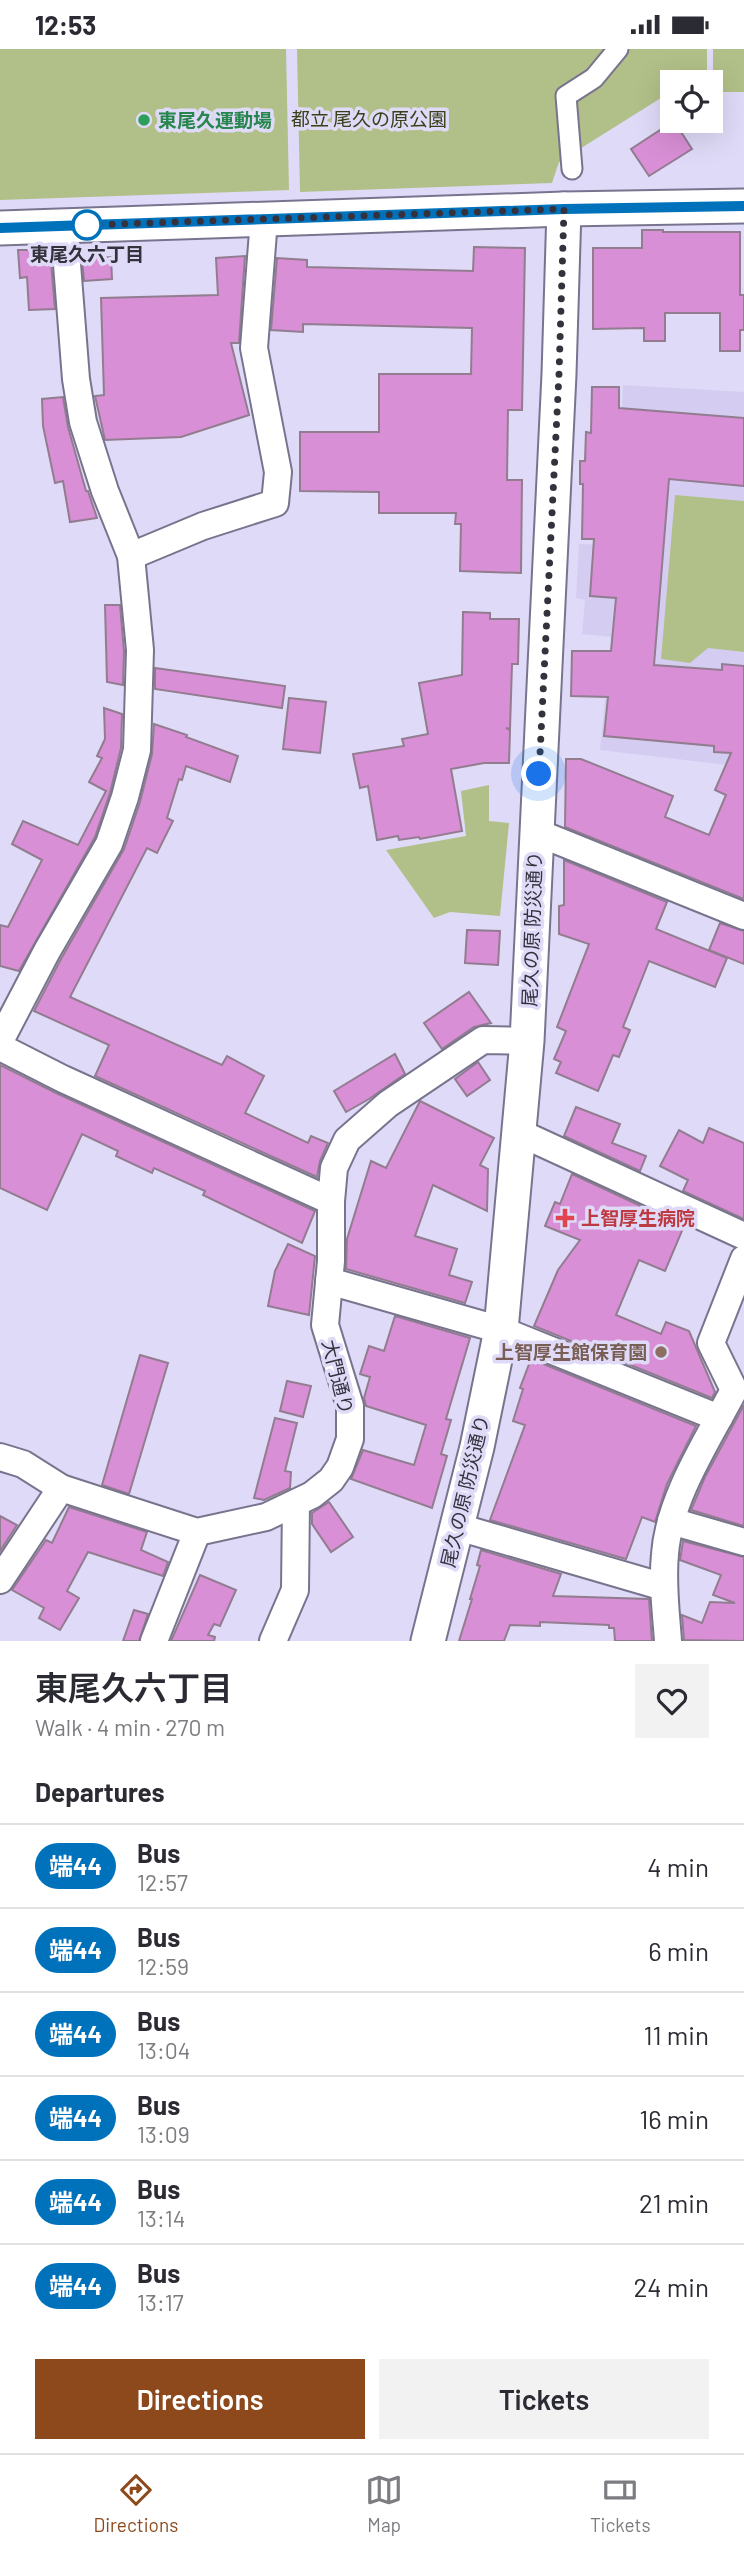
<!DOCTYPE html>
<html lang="en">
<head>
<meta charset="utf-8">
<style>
  body { margin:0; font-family:Barlow,"Noto Sans JP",sans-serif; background:#f2f2f3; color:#2b2b33; height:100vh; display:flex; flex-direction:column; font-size:26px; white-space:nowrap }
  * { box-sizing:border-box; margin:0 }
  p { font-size:23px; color:#7c7c81 }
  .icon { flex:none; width:38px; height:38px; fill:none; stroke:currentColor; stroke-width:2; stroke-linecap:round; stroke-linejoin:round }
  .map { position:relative; height:1592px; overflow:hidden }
  .details { display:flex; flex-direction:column; background:#fff; flex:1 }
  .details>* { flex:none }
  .badge { padding:0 14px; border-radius:23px; font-size:24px; line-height:46px }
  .controls { position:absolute; left:660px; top:21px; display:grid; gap:14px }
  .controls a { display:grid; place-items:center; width:63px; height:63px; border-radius:0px; background:#fff; box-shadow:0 7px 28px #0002; font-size:35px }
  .you { position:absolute; width:35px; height:35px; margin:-18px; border:5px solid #fff; border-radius:50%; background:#1a73e8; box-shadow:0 0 0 10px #1a73e833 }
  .map>.badge { position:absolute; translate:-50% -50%; box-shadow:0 0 0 4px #fff }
  h2 { padding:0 35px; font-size:26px; line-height:63px }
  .round { display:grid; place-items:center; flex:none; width:74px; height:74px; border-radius:0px; background:#f2f2f3 }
  .overview { display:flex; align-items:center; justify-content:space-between; height:119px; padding:0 35px }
  h1 { font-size:33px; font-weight:600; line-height:52px }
  .action { display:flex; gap:14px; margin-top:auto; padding:14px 35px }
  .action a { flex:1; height:80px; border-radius:0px; background:#8d491c; color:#fff; font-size:28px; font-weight:600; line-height:80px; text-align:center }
  .action a+a { background:#f2f2f3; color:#2b2b33 }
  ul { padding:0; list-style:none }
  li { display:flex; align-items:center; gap:21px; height:84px; padding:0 35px; border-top:2px solid #e1e1e2 }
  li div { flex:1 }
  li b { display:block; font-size:26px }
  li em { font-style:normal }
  li .badge { min-width:77px; font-weight:700; text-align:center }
  .status { display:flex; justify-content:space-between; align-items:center; height:49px; padding:0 35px; background:#fff; direction:ltr }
  .status svg { height:19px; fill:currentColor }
  .tabs { display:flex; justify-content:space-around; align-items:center; height:98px; border-top:2px solid #e1e1e2; background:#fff; font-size:19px; color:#7c7c81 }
  .tabs a { display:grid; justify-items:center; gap:4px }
  .tabs .current { color:#8d491c }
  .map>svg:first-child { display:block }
  .built { fill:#d4cdf1 }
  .green { fill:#b1c088 }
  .building { fill:#d98fd6; stroke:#927c90; stroke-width:2 }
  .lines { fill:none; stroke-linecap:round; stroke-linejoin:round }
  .pedestrian-casing { stroke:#79748e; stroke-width:23 }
  .minor-casing { stroke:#79748e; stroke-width:30 }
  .tertiary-casing { stroke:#79748e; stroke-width:37 }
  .pedestrian { stroke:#fff; stroke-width:19 }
  .minor { stroke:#fff; stroke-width:26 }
  .tertiary { stroke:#fff; stroke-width:33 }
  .line-casing { stroke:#fff; stroke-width:16 }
  .line { stroke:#0072bc; stroke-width:10 }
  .walk { stroke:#35323e; stroke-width:7; stroke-dasharray:0 12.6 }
  .leisure-dot { fill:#2e9e5b; stroke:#dfdaf7; stroke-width:2.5 }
  .stop-dot { fill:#fff; stroke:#0072bc; stroke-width:3.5 }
  .health-dot { fill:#e0444e; stroke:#dfdaf7; stroke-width:2.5 }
  .education-dot { fill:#8d6e63; stroke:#dfdaf7; stroke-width:2.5 }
  .labels { text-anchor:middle; stroke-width:7; stroke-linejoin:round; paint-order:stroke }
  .park-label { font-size:19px; fill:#384119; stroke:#dfdaf7 }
  .leisure-label { font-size:19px; font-weight:bold; fill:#27864d; stroke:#dfdaf7; text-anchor:start }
  .stop-label { font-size:19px; font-weight:bold; fill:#35323e; stroke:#dfdaf7 }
  .street-label { font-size:19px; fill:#35323e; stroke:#dfdaf7 }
  .health-label { font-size:19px; font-weight:bold; fill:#be3a42; stroke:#dfdaf7; text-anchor:start }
  .education-label { font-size:19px; font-weight:bold; fill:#785e54; stroke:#dfdaf7; text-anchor:end }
</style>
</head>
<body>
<div class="status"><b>12:53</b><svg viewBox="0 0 49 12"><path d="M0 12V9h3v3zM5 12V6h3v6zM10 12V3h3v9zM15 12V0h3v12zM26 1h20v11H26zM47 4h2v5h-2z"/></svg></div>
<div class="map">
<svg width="744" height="1592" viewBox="0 0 744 1592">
  <rect width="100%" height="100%" fill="#dfdaf7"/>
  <!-- built -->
  <polygon class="built" points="623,336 744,343 744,718 600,701 611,588 582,585 585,551 576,549 579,495 616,496"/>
  <!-- green -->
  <g class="green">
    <polygon points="0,0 286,0 289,141 0,151"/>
    <polygon points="297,0 707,0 707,21 687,33 672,33 672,42 559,113 552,134 300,143"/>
    <rect x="713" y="0" width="31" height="43"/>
    <polygon points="675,446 744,452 744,603 708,599 690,614 661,610"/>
    <polygon points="489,736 489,772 509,774 500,867 450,863 434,869 386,801 466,787 461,742"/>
  </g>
  <!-- building -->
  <g class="building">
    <polygon points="674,72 692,100 649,127 631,100"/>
    <polygon points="642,181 663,181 663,183 740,183 740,246 744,246 744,281 740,281 740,302 720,302 720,264 665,264 665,292 644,292 644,279 593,280 593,199 642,199"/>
    <polygon points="474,198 525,199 522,361 508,361 507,431 522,431 521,524 460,522 461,475 455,475 456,464 379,464 379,443 300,442 300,383 379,383 379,325 471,325 472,279 303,275 303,283 271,281 277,209 307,211 307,218 473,222"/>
    <polygon points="18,201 50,201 55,260 29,261 27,228 20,229"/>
    <polygon points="245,207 239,294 231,294 249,366 181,388 105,391 95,347 104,346 101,249 218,246 216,209"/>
    <polygon points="111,208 112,230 84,232 82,210"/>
    <polygon points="592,338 619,338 619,359 744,369 744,437 669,430 654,616 722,621 722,615 744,617 744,850 565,778 566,710 581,710 673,747 665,768 709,786 726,746 715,741 731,704 714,703 714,697 604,687 608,648 571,647 572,602 611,602 616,549 590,547 594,490 582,490 583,435 580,435 580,412 585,412 586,383 591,384"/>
    <polygon points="63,348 68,378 86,442 88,442 97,469 70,473 63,432 55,434 43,377 42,350"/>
    <polygon points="105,556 120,556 124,602 123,636 107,633"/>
    <polygon points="463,563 490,564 490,570 519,570 518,615 512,615 510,680 506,679 510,681 509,714 484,714 451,720 462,782 420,790 419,788 399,791 398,787 377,791 368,737 360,739 353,705 404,697 402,690 428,685 419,634 462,626"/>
    <polygon points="155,619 285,637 282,659 155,640"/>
    <polygon points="289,649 326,653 320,704 283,700"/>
    <polygon points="104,659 122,665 121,699 110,744 95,788 19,922 0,917 0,876 8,878 42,811 12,795 23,772 78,796 106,742 89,733 102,709 97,707 105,690"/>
    <polygon points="154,675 187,686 186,688 238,707 230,733 186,717 182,731 179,730 167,769 173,772 157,804 147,799 70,948 222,1016 227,1007 264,1027 245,1064 308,1094 311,1087 328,1094 320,1112 317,1128 95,1027 109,996 34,962 61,910 124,800 140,753 152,705"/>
    <polygon points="564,811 667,853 656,880 727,909 715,938 649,912 623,978 630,981 619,1008 613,1006 598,1042 556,1024 561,1013 554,1010 566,982 557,978 589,895 559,885 559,857 564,856"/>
    <polygon points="720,874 744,882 744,915 709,901"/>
    <polygon points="467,881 500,882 498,916 465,914"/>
    <polygon points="469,943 491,974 474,978 442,1000 424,974"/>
    <polygon points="395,1005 405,1025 369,1050 346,1063 334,1042"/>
    <polygon points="478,1013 490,1031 467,1047 455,1030"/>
    <polygon points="0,1016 56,1044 315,1162 302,1194 203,1146 205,1142 154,1119 152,1124 116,1107 118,1102 82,1085 47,1161 0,1139"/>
    <polygon points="420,1052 494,1089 480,1116 488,1120 487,1162 433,1136 415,1187 457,1200 449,1226 472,1233 465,1254 346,1220 347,1190 371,1112 386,1119"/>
    <polygon points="576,1058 620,1075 612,1094 646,1107 640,1122 564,1087"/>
    <polygon points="709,1079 744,1094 744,1170 683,1142 688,1131 660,1117 679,1081 703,1094"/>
    <polygon points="572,1125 684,1177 665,1222 639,1211 616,1266 661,1285 666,1273 689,1282 715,1343 712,1349 534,1277 558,1221 580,1191 545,1177 555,1153 560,1155"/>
    <polygon points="288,1195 315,1207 309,1266 268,1257 275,1222"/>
    <polygon points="395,1267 470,1289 446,1370 451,1371 441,1405 447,1407 432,1459 351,1430 363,1401 414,1416 426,1376 366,1357 364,1349 370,1328 360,1325 369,1297 384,1302"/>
    <polygon points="140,1306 168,1314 129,1445 102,1436"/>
    <polygon points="531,1310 696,1377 667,1435 655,1473 642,1468 626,1510 490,1471 525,1376 513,1372 523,1340 520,1339"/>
    <polygon points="287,1332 311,1337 303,1368 280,1362"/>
    <polygon points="744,1356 744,1477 691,1461 705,1428"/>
    <polygon points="275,1369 297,1374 285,1422 291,1423 290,1439 264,1451 254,1449"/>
    <polygon points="329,1453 353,1488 331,1503 312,1475 312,1464"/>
    <polygon points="69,1458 147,1483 141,1501 168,1513 163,1527 88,1503 67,1542 79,1549 60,1581 39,1569 44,1559 12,1541 46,1491 52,1494"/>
    <polygon points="0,1467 17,1476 0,1502"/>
    <polygon points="683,1492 744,1508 744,1592 684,1591 682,1566 702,1574 710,1553 735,1554 713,1546 721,1526 680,1511"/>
    <polygon points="481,1501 561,1525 553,1547 649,1550 652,1592 615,1592 614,1579 609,1579 609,1576 540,1573 540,1577 510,1576 504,1592 459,1592 472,1550 470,1550 480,1517 477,1516"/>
    <polygon points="200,1526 236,1541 220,1577 214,1575 208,1586 215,1588 214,1592 171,1592"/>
    <polygon points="134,1561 148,1565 139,1592 123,1592"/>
  </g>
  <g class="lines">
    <!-- pedestrian casing -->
    <g class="pedestrian-casing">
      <polyline id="pedestrian" points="572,120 566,47 594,29 618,0"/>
    </g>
    <!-- minor casing -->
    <g class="minor-casing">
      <g id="minor">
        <polyline points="131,507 203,477 275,454 278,423 254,299 264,170"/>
        <polyline points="536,783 744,867"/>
        <polyline points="0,992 47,902 109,795 125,748 137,701 140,601 131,507 105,442 83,373 76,330 64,177"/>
        <polyline points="0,998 63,1030 331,1152"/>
        <polyline points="520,1084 744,1187"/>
        <polyline points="329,1232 501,1281 719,1369"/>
        <polyline points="0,1408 23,1415 61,1439 197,1483 266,1468 312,1446 331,1431 340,1418 350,1390 350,1357 325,1276 331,1212 331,1152 334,1119 347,1091 388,1055 483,991 527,992"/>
        <polyline points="671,1472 744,1493"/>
        <polyline points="458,1478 664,1538"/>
        <polyline points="0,1531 61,1439"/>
        <polyline points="154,1592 197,1483"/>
        <polyline points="273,1592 295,1541 296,1454"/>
        <path d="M668,1592C666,1563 662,1534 665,1505C669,1449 708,1391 734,1341L711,1294L744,1210"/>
      </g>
    </g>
    <!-- tertiary casing -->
    <g class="tertiary-casing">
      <g id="tertiary">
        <polyline points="0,179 564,160 744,157"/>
        <polyline points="428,1592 477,1398 501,1281 527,992 559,325 564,160"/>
      </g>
    </g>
    <!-- pedestrian -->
    <use href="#pedestrian" class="pedestrian"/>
    <!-- minor -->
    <use href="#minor" class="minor"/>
    <!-- tertiary -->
    <use href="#tertiary" class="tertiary"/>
  </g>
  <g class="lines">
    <!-- line casing -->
    <g class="line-casing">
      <polyline id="line" points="0,179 564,160 744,157"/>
    </g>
    <!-- line -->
    <use href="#line" class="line"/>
    <!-- walk -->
    <polyline class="walk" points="87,176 564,160 559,325 539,725"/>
  </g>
  <!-- markers -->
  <circle class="leisure-dot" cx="144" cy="71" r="7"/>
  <circle class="stop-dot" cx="87" cy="176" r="14"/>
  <path class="health-dot" d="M561.5 1158.5h7v7h7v7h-7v7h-7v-7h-7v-7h7z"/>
  <circle class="education-dot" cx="661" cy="1303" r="7"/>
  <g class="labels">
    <!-- park labels -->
    <g class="park-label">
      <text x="369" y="77">都立 尾久の原公園</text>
    </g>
    <!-- leisure labels -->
    <g class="leisure-label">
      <text x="158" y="78">東尾久運動場</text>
    </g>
    <!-- stop labels -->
    <g class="stop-label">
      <text x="87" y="212">東尾久六丁目</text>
    </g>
    <!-- street labels -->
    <g class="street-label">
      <text transform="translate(532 880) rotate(-88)" y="7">尾久の原 防災通り</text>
      <text transform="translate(338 1328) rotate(76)" y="7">大門通り</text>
      <text transform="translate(465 1442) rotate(-77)" y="7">尾久の原 防災通り</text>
    </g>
    <!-- health labels -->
    <g class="health-label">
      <text x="581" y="1176">上智厚生病院</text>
    </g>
    <!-- education labels -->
    <g class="education-label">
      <text x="647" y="1310">上智厚生館保育園</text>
    </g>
  </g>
</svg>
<div class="controls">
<a><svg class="icon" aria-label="locate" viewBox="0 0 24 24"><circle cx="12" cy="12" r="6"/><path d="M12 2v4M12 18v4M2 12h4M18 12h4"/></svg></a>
</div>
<div class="you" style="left:539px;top:725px"></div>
</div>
<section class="details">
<div class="overview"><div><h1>東尾久六丁目</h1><p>Walk · 4 min · 270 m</p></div><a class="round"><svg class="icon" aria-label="heart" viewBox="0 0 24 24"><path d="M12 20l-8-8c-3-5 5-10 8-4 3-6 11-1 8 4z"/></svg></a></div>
<h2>Departures</h2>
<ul>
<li><span class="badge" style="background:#0072bc;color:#fff">端44</span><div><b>Bus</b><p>12:57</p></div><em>4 min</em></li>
<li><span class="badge" style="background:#0072bc;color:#fff">端44</span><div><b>Bus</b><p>12:59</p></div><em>6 min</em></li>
<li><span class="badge" style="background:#0072bc;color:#fff">端44</span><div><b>Bus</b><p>13:04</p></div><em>11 min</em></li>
<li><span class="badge" style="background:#0072bc;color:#fff">端44</span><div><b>Bus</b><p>13:09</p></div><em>16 min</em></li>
<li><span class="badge" style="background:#0072bc;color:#fff">端44</span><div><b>Bus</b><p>13:14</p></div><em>21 min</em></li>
<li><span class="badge" style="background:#0072bc;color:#fff">端44</span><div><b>Bus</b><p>13:17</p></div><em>24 min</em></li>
</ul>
<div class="action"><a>Directions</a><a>Tickets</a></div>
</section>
<nav class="tabs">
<a class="current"><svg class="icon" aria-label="directions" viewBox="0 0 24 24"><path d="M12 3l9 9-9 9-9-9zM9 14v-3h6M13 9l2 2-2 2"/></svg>Directions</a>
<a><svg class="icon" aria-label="map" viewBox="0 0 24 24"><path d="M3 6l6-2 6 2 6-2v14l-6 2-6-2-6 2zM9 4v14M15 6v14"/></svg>Map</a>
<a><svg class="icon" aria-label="tickets" viewBox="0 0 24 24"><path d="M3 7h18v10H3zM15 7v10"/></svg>Tickets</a>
</nav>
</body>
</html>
